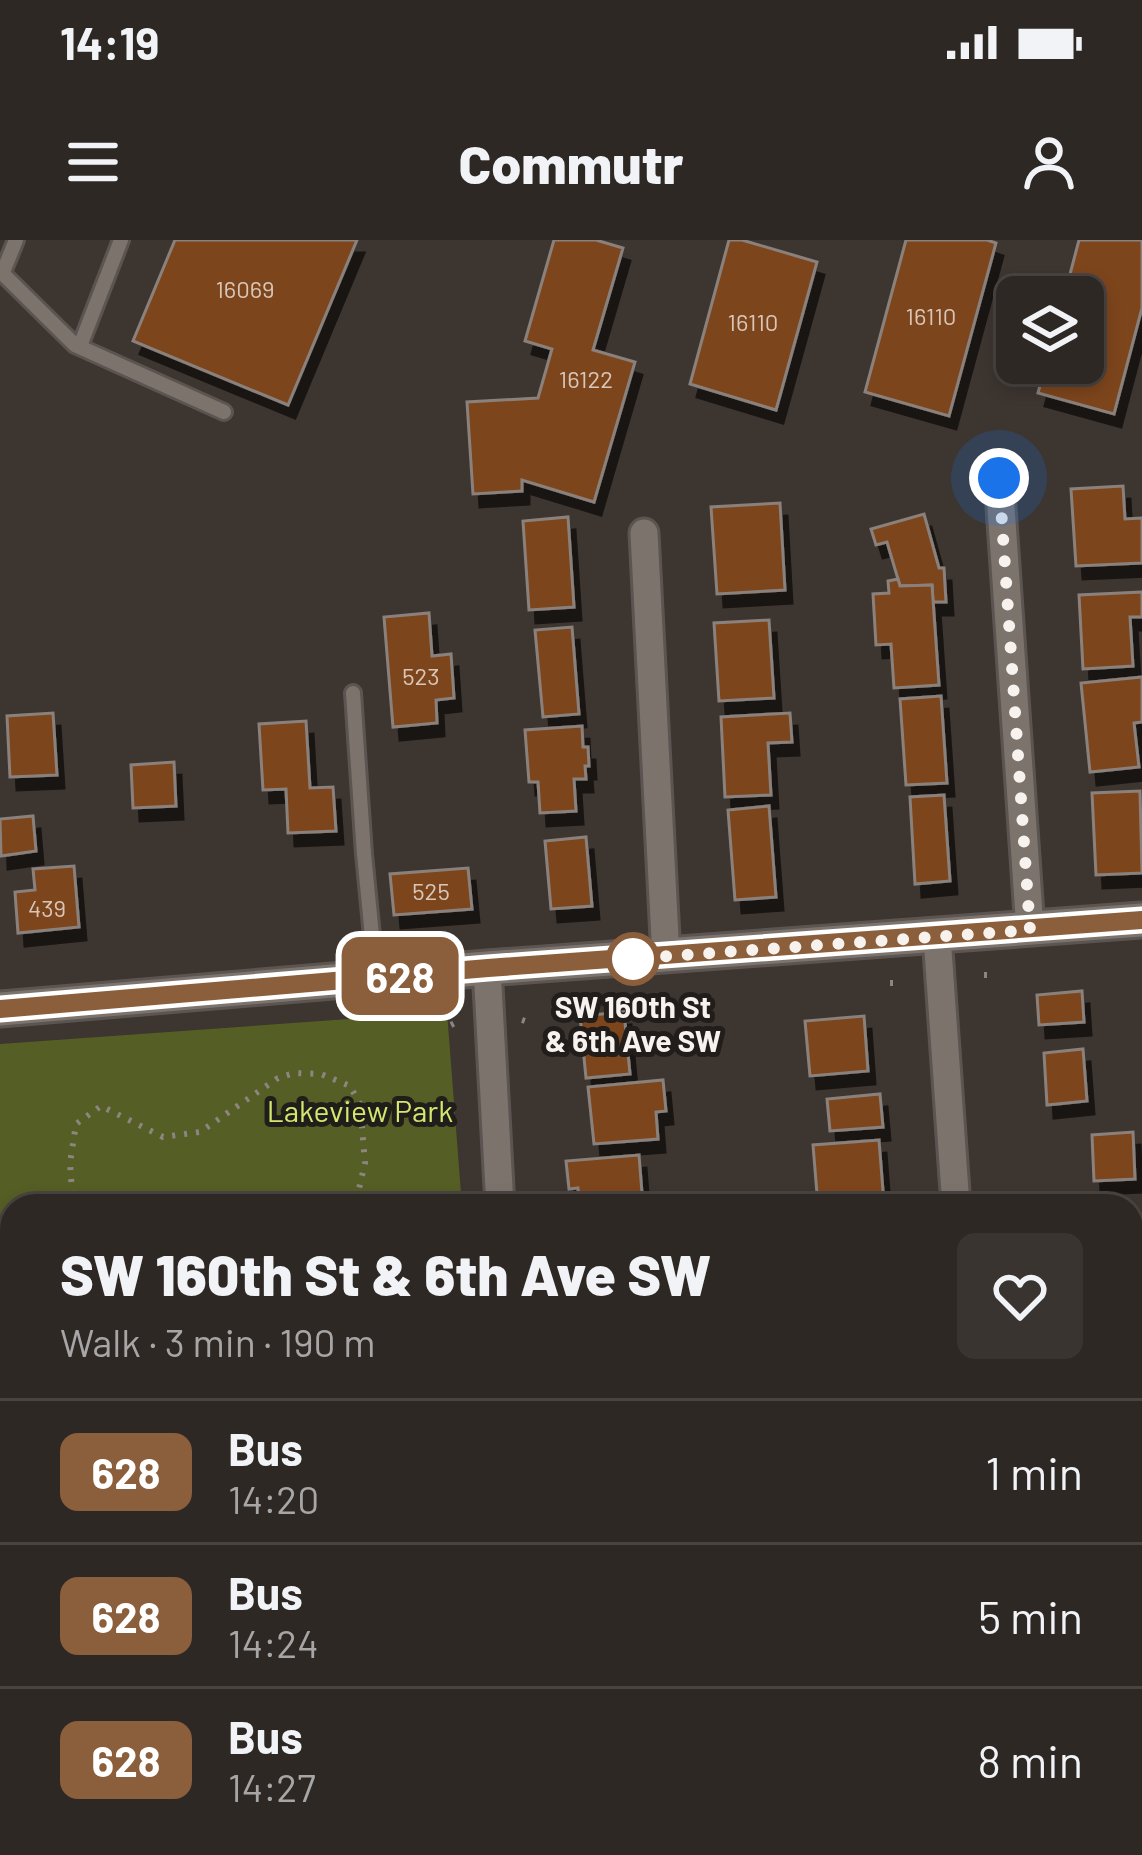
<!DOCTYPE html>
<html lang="en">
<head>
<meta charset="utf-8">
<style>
  body { margin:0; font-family:Barlow,sans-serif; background:#3a3431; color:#f1f3f6; height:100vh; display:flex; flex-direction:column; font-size:45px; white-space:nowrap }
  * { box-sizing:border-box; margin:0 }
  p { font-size:39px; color:#a7a6a6 }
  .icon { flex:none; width:66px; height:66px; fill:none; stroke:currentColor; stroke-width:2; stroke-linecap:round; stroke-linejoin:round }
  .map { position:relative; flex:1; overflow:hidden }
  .side { position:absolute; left:0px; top:954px; width:1143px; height:663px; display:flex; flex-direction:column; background:#2e2824; border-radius:36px 36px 0 0; box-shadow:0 6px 18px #0003,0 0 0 3px #494441 }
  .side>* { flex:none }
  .badge { padding:0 24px; border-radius:18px; font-size:42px; line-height:78px }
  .tools { position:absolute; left:996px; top:36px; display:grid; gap:24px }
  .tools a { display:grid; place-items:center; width:108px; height:108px; border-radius:18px; background:#2e2824; box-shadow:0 6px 18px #0003,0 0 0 3px #494441; font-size:60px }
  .you { position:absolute; width:60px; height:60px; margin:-30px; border:9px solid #fff; border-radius:50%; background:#1a73e8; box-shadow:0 0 0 18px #1a73e833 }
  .map>.badge { position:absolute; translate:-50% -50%; box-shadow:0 0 0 6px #fff }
  .round { display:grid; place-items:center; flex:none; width:126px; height:126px; border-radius:18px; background:#3a3431 }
  .overview { display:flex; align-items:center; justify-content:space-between; height:204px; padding:0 60px }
  h1 { font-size:57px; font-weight:800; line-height:90px }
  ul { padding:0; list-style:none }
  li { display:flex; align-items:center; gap:36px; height:144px; padding:0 60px; border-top:3px solid #494441 }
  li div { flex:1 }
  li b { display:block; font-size:45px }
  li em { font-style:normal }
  li .badge { min-width:132px; font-weight:700; text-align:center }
  .status { display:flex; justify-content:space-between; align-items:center; height:84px; padding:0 60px; background:#2e2824; direction:ltr }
  .status svg { height:33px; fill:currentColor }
  header { display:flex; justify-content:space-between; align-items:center; height:156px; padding:0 60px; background:#2e2824; font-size:54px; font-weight:800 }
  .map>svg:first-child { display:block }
  .green { fill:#555e24 }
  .building { fill:#7d441b; stroke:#8a817b; stroke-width:3; filter:url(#shadow) }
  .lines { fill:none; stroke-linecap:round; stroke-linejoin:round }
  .service-casing { stroke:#5b5450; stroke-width:20 }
  .minor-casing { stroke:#5b5450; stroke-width:33 }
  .tertiary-casing { stroke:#5b5450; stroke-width:39 }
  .path { stroke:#8c8580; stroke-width:6; stroke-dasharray:3 9; stroke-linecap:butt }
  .service { stroke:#7c736d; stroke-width:14 }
  .minor { stroke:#7c736d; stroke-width:27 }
  .tertiary { stroke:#7c736d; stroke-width:33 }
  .line-casing { stroke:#fff; stroke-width:27 }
  .line { stroke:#8b5e3c; stroke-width:18 }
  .walk { stroke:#f7f2ee; stroke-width:12; stroke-dasharray:0 21.6 }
  .stop-dot { fill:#fff; stroke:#8b5e3c; stroke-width:6 }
  .labels { text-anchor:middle; stroke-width:10; stroke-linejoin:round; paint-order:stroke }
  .number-label { font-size:24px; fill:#d8c6b9 }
  .stop-label { font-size:30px; font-weight:bold; fill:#f7f2ee; stroke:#211d1b }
  .park-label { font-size:30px; fill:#d4e76e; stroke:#211d1b }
</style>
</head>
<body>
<div class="status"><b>14:19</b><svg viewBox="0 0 49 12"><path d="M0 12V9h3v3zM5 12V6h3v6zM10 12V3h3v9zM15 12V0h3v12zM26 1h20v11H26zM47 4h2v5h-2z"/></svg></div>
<header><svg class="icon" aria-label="menu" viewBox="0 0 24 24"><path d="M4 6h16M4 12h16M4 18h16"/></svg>Commutr<svg class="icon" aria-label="person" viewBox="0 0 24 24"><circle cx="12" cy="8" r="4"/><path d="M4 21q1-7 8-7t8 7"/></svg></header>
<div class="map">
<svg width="1142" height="1615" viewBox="0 0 1142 1615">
  <defs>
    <filter id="shadow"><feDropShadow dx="7" dy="13" stdDeviation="0" flood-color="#0009"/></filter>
  </defs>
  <rect width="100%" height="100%" fill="#3d3530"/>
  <!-- green -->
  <polygon class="green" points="447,772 462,966 12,966 12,1424 0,1425 0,804"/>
  <!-- building -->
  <g class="building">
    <polygon points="175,0 357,0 288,165 133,101"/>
    <polygon points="554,0 596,0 623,8 593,110 635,122 594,262 522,240 522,251 473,254 467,162 538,158 552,109 525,101"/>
    <polygon points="729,0 742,0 817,22 776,170 690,144"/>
    <polygon points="906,0 987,0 996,3 949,176 865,152"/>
    <polygon points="1079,0 1142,0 1142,68 1114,174 1038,153 1046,123 1083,123 1083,57 1064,57"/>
    <polygon points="1123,246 1125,279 1142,278 1142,323 1076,326 1071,249"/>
    <polygon points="780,263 785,350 717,354 711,267"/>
    <polygon points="924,274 939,328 944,328 946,362 933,362 932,345 900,346 887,302 876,305 871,289"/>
    <polygon points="568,277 574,367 529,370 523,281"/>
    <polygon points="898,339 900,346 932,345 939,445 894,448 891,404 876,405 873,354 889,353 888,341"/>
    <polygon points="1142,352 1142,377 1130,377 1133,426 1083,429 1079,355"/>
    <polygon points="429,373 432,416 451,414 454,458 436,460 437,483 393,487 384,377"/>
    <polygon points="769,380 774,458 719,461 714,383"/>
    <polygon points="572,387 579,474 543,477 535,390"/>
    <polygon points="1142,437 1142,482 1134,483 1139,527 1090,532 1081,443"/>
    <polygon points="941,456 947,543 906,545 900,459"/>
    <polygon points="53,473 57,535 10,537 7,476"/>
    <polygon points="790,473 792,502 768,503 771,555 725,557 721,477"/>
    <polygon points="306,481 310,548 333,547 336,591 288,593 286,549 263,550 259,484"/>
    <polygon points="582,486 583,507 588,507 589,526 585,526 586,539 574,539 576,571 540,573 538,542 529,542 525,490"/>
    <polygon points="174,522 176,566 133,568 131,525"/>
    <polygon points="1140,551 1142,633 1096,635 1092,553"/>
    <polygon points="944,555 950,641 915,644 910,557"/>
    <polygon points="769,566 776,657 735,660 728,570"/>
    <polygon points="33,576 36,611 1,616 0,579"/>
    <polygon points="586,597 592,666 551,669 545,601"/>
    <polygon points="74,626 79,687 18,693 15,652 35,650 33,629"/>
    <polygon points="468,628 472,669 394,675 390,634"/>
    <polygon points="1082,751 1084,782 1039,785 1037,755"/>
    <polygon points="624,772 630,834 586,838 580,776"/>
    <polygon points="864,776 868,831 810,836 805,781"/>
    <polygon points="1083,809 1087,861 1047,865 1044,813"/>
    <polygon points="663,840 666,871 656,872 658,899 594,904 588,847"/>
    <polygon points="880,854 883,887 830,891 827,859"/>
    <polygon points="1133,892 1135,939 1094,941 1092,895"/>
    <polygon points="879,900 884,964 818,966 813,905"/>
    <polygon points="639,915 643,966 601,966 601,960 579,962 578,948 569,949 566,921"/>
    <polygon points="0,1540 9,1540 12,1600 0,1601"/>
  </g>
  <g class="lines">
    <!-- service casing -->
    <g class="service-casing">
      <g id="service">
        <polyline points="0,31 75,105 224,172"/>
        <polyline points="3,32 16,0"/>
        <polyline points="80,106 121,0"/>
        <polyline points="353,453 364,614 376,737"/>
        <polyline points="232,1605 232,1615"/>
      </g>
    </g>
    <!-- minor casing -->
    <g class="minor-casing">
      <g id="minor">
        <polyline points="999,238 1030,690"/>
        <polyline points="644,293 666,717"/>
        <polyline points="937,696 956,966"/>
        <polyline points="487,728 500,966"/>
        <polyline points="1131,1570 1142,1570"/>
        <polyline points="84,1605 84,1615"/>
        <polyline points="529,1615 664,1605"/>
      </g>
    </g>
    <!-- tertiary casing -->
    <g class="tertiary-casing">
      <polyline id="tertiary" points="0,769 487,728 1142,680"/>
    </g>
    <!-- path -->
    <g class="path">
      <polyline points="984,735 990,735"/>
      <polyline points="890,743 897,743"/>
      <polyline points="522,780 525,781"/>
      <polyline points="451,785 455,783"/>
      <polyline points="73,966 70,923 76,884 101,866 163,897 200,892 278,838 294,833 321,834 350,846 360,864 365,923 355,966"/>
    </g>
    <!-- service -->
    <use href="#service" class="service"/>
    <!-- minor -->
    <use href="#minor" class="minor"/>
    <!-- tertiary -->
    <use href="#tertiary" class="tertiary"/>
  </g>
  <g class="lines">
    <!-- line casing -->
    <g class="line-casing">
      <polyline id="line" points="0,769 488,728 1142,680"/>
    </g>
    <!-- line -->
    <use href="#line" class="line"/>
    <!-- walk -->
    <polyline class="walk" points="633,719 628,719 1030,690 999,238"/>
  </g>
  <!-- markers -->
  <circle class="stop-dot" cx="633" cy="719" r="24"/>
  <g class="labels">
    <!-- number labels -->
    <g class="number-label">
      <text x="245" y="58">16069</text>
      <text x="931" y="85">16110</text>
      <text x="753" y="91">16110</text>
      <text x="586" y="148">16122</text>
      <text x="421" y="445">523</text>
      <text x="431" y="660">525</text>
      <text x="47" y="677">439</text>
    </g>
    <!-- stop labels -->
    <g class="stop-label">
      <text x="633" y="778">SW 160th St<tspan x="633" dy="34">&amp; 6th Ave SW</tspan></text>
    </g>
    <!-- park labels -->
    <g class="park-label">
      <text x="360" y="882">Lakeview Park</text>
    </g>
  </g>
</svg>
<div class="tools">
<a><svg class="icon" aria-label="layers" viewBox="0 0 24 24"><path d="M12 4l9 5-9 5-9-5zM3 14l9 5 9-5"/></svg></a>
</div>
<div class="you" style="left:999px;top:238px"></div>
<b class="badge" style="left:400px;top:736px;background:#8b5e3c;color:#fff">628</b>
<section class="side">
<div class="overview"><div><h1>SW 160th St &amp; 6th Ave SW</h1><p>Walk · 3 min · 190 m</p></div><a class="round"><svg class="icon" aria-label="heart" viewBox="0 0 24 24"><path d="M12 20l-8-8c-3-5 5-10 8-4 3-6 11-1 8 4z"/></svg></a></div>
<ul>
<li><span class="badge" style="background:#8b5e3c;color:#fff">628</span><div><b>Bus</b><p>14:20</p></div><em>1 min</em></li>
<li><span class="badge" style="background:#8b5e3c;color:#fff">628</span><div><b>Bus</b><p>14:24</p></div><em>5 min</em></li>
<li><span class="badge" style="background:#8b5e3c;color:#fff">628</span><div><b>Bus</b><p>14:27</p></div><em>8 min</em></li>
</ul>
</section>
</div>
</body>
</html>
